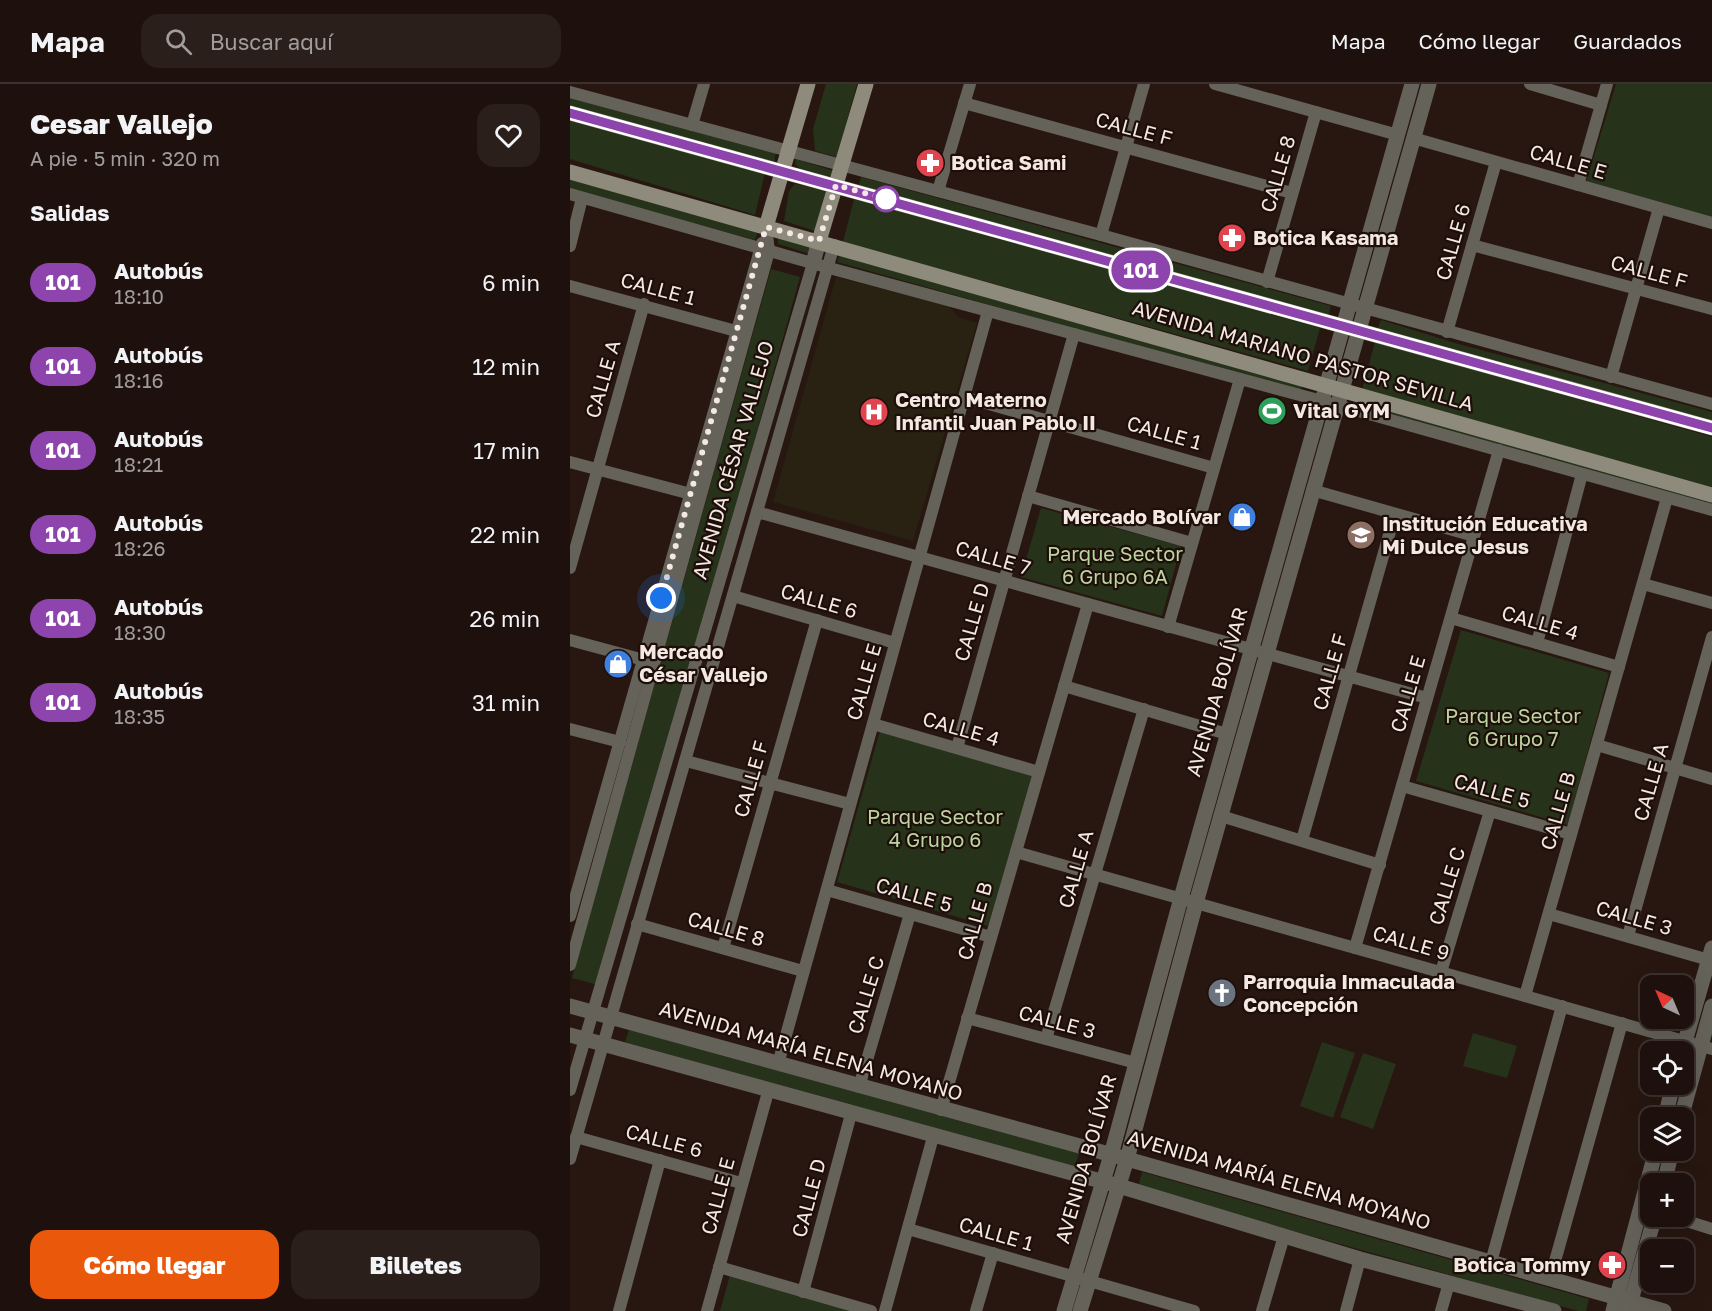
<!DOCTYPE html>
<html lang="es">
<head>
<meta charset="utf-8">
<style>
  body { margin:0; font-family:"Golos Text",sans-serif; background:#2b1f1b; color:#f1f3f6; height:100vh; display:flex; flex-direction:column; font-size:22px; white-space:nowrap }
  * { box-sizing:border-box; margin:0 }
  p { font-size:20px; color:#a19d9d }
  .icon { flex:none; width:33px; height:33px; fill:none; stroke:currentColor; stroke-width:2; stroke-linecap:round; stroke-linejoin:round }
  .map { position:relative; flex:1; overflow:hidden }
  .sheet { display:flex; flex-direction:column; background:#1e110d; width:570px }
  .sheet>* { flex:none }
  .badge { padding:0 12px; border-radius:20px; font-size:21px; line-height:39px }
  .needle { width:39px; rotate:316deg }
  .fabs { position:absolute; left:1070px; top:891px; display:grid; gap:12px }
  .fabs a { display:grid; place-items:center; width:54px; height:54px; border-radius:12px; background:#1e110d; box-shadow:0 6px 24px #0002,0 0 0 2px #3c312e; font-size:30px }
  .you { position:absolute; width:30px; height:30px; margin:-15px; border:4px solid #fff; border-radius:50%; background:#1a73e8; box-shadow:0 0 0 9px #1a73e833 }
  .map>.badge { position:absolute; translate:-50% -50%; box-shadow:0 0 0 3px #fff }
  h2 { padding:0 30px; font-size:22px; line-height:54px }
  .round { display:grid; place-items:center; flex:none; width:63px; height:63px; border-radius:18px; background:#2b1f1b }
  .overview { display:flex; align-items:center; justify-content:space-between; height:102px; padding:0 30px }
  h1 { font-size:28px; font-weight:800; line-height:45px }
  .action { display:flex; gap:12px; margin-top:auto; padding:12px 30px }
  .action a { flex:1; height:69px; border-radius:18px; background:#ea580c; color:#fff; font-size:24px; font-weight:800; line-height:69px; text-align:center }
  .action a+a { background:#2b1f1b; color:#f1f3f6 }
  ul { padding:0; list-style:none }
  li { display:flex; align-items:center; gap:18px; height:84px; padding:0 30px }
  li div { flex:1 }
  li b { display:block; font-size:22px }
  li em { font-style:normal }
  li .badge { min-width:66px; font-weight:700; text-align:center }
  header { display:flex; align-items:center; gap:36px; box-sizing:border-box; height:84px; padding:0 30px; background:#1e110d; border-bottom:2px solid #3c312e }
  header strong { font-size:28px }
  nav { display:flex; gap:33px; margin-inline-start:auto; font-size:21px }
  .search { width:420px; height:54px; background:#2b1f1b; display:flex; align-items:center; gap:15px; box-sizing:border-box; padding:0 21px; border-radius:18px; color:#a19d9d; font-size:22px }
  main { display:flex; flex:1; min-height:0 }
  .map>svg:first-child { display:block }
  .medical { fill:#292212 }
  .green { fill:#263219 }
  .lines { fill:none; stroke-linecap:round; stroke-linejoin:round }
  .minor { stroke:#65625a; stroke-width:12 }
  .tertiary { stroke:#65625a; stroke-width:15 }
  .secondary { stroke:#8e8b7d; stroke-width:15 }
  .line-casing { stroke:#fff; stroke-width:14 }
  .line { stroke:#8e44ad; stroke-width:9 }
  .walk { stroke:#f4e8e3; stroke-width:6; stroke-dasharray:0 10.8 }
  .stop-dot { fill:#fff; stroke:#8e44ad; stroke-width:3 }
  .labels { text-anchor:middle; stroke-width:4.5; stroke-linejoin:round; paint-order:stroke }
  .street-label { font-size:20px; fill:#f4e8e3; stroke:#1e0e09 }
  .poi-label { font-size:20px; font-weight:bold; fill:#f4e8e3; stroke:#1e0e09; text-anchor:start }
  .park-label { font-size:20px; fill:#bad6a0; stroke:#1e0e09 }
</style>
</head>
<body>
<header>
<strong>Mapa</strong>
<div class="search"><svg class="icon" aria-label="search" viewBox="0 0 24 24"><circle cx="10" cy="10" r="6"/><path d="M15 15l6 6"/></svg>Buscar aquí</div>
<nav><a>Mapa</a><a>Cómo llegar</a><a>Guardados</a></nav>
</header>
<main>
<section class="sheet">
<div class="overview"><div><h1>Cesar Vallejo</h1><p>A pie · 5 min · 320 m</p></div><a class="round"><svg class="icon" aria-label="heart" viewBox="0 0 24 24"><path d="M12 20l-8-8c-3-5 5-10 8-4 3-6 11-1 8 4z"/></svg></a></div>
<h2>Salidas</h2>
<ul>
<li><span class="badge" style="background:#8e44ad;color:#fff">101</span><div><b>Autobús</b><p>18:10</p></div><em>6 min</em></li>
<li><span class="badge" style="background:#8e44ad;color:#fff">101</span><div><b>Autobús</b><p>18:16</p></div><em>12 min</em></li>
<li><span class="badge" style="background:#8e44ad;color:#fff">101</span><div><b>Autobús</b><p>18:21</p></div><em>17 min</em></li>
<li><span class="badge" style="background:#8e44ad;color:#fff">101</span><div><b>Autobús</b><p>18:26</p></div><em>22 min</em></li>
<li><span class="badge" style="background:#8e44ad;color:#fff">101</span><div><b>Autobús</b><p>18:30</p></div><em>26 min</em></li>
<li><span class="badge" style="background:#8e44ad;color:#fff">101</span><div><b>Autobús</b><p>18:35</p></div><em>31 min</em></li>
</ul>
<div class="action"><a>Cómo llegar</a><a>Billetes</a></div>
</section>
<div class="map">
<svg width="1142" height="1227" viewBox="0 0 1142 1227">
  <rect width="100%" height="100%" fill="#281711"/>
  <!-- medical -->
  <polygon class="medical" points="266,193 379,222 388,233 407,239 343,457 203,418"/>
  <!-- green -->
  <g class="green">
    <polygon points="256,0 287,0 267,73 245,67 243,45"/>
    <polygon points="1046,0 1142,0 1142,134 1016,98"/>
    <polygon points="0,12 206,68 204,78 0,22"/>
    <polygon points="0,35 195,89 185,131 0,75"/>
    <path d="M226,75L264,87L263,91C252,95 232,89 225,80Z"/>
    <polygon points="291,93 761,222 758,233 288,103"/>
    <polygon points="0,95 188,147 185,156 0,105"/>
    <polygon points="225,100 254,106 257,110 245,147 214,137 219,107"/>
    <polygon points="284,115 750,244 738,287 273,158"/>
    <polygon points="208,152 245,163 240,170 208,160"/>
    <polygon points="270,170 732,301 730,308 267,178"/>
    <polygon points="201,185 230,193 32,902 2,894"/>
    <polygon points="811,236 885,259 1142,328 1142,339 807,246"/>
    <polygon points="805,258 1142,353 1142,403 792,306"/>
    <polygon points="789,316 1142,417 1142,425 786,325"/>
    <polygon points="471,424 611,462 592,532 451,493"/>
    <polygon points="891,546 1039,589 998,741 846,697"/>
    <polygon points="310,647 463,691 418,842 267,798"/>
    <polygon points="60,943 509,1069 504,1085 55,958"/>
    <polygon points="903,949 947,962 937,994 893,982"/>
    <polygon points="752,958 785,969 763,1034 730,1022"/>
    <polygon points="793,969 826,980 803,1045 770,1033"/>
    <polygon points="572,1088 1019,1215 1016,1227 1008,1227 568,1103"/>
    <polygon points="160,1191 283,1227 150,1227"/>
  </g>
  <g class="lines">
    <!-- minor -->
    <g class="minor">
      <polyline points="645,0 828,51"/>
      <polyline points="960,0 1031,21"/>
      <polyline points="0,8 531,151 1142,320"/>
      <polyline points="394,19 722,109"/>
      <polyline points="122,41 134,0"/>
      <polyline points="843,54 1142,139"/>
      <polyline points="1008,101 1037,0"/>
      <polyline points="368,107 400,0"/>
      <polyline points="0,110 263,185 767,321 1142,426"/>
      <polyline points="531,151 574,0"/>
      <polyline points="902,161 1142,225"/>
      <polyline points="0,162 12,114"/>
      <polyline points="697,198 746,28"/>
      <polyline points="0,202 166,247"/>
      <polyline points="877,248 926,78"/>
      <polyline points="1041,293 1089,124"/>
      <polyline points="394,313 644,384"/>
      <polyline points="0,378 121,410"/>
      <polyline points="742,406 904,452"/>
      <polyline points="458,412 622,459"/>
      <polyline points="187,428 857,614"/>
      <polyline points="0,484 74,220"/>
      <polyline points="1073,500 1142,519"/>
      <polyline points="163,512 325,559"/>
      <polyline points="881,534 1049,583"/>
      <polyline points="598,543 670,295"/>
      <polyline points="0,556 74,576"/>
      <polyline points="967,559 1012,390"/>
      <polyline points="494,602 657,650"/>
      <polyline points="303,640 469,688"/>
      <polyline points="0,645 50,658"/>
      <polyline points="1027,661 1142,695"/>
      <polyline points="387,664 504,250"/>
      <polyline points="116,677 280,720"/>
      <polyline points="832,702 1001,750"/>
      <polyline points="651,732 810,781"/>
      <polyline points="732,756 825,430"/>
      <polyline points="446,768 1142,965"/>
      <polyline points="257,806 421,853"/>
      <polyline points="979,830 1139,876"/>
      <polyline points="0,832 192,159"/>
      <polyline points="67,840 233,887"/>
      <polyline points="1058,852 1142,553"/>
      <polyline points="153,864 247,536"/>
      <polyline points="785,864 929,366"/>
      <polyline points="0,881 199,167 196,143"/>
      <polyline points="871,888 920,727"/>
      <polyline points="955,912 1097,414"/>
      <polyline points="397,934 566,979"/>
      <polyline points="476,955 574,625"/>
      <polyline points="208,980 418,227"/>
      <polyline points="289,1003 340,830"/>
      <polyline points="0,1006 243,179"/>
      <polyline points="371,1026 518,520"/>
      <polyline points="6,1053 171,1099"/>
      <polyline points="0,1075 264,161"/>
      <polyline points="1101,1132 1142,1145"/>
      <polyline points="338,1145 624,1227"/>
      <polyline points="921,1178 992,922"/>
      <polyline points="149,1183 301,1227"/>
      <polyline points="980,1195 1052,939"/>
      <polyline points="233,1208 281,1030"/>
      <polyline points="49,1227 90,1076"/>
      <polyline points="137,1227 198,1008"/>
      <polyline points="315,1227 363,1053"/>
      <polyline points="406,1227 423,1169"/>
      <polyline points="692,1227 714,1152"/>
      <polyline points="776,1227 790,1175"/>
      <polyline points="871,1227 879,1199"/>
    </g>
    <!-- tertiary -->
    <g class="tertiary">
      <polyline points="243,179 249,157"/>
      <polyline points="0,922 557,1075 1094,1227"/>
      <polyline points="0,951 549,1102 790,1175 984,1227"/>
      <polyline points="1112,968 1142,864"/>
      <polyline points="1095,1034 1103,1000"/>
      <polyline points="1111,1034 1142,922"/>
      <polyline points="1094,1100 1102,1066"/>
      <polyline points="494,1227 541,1071 611,814 842,0"/>
      <polyline points="510,1227 557,1075 626,819 859,0"/>
      <polyline points="1043,1227 1086,1066"/>
      <polyline points="1058,1227 1085,1132"/>
    </g>
    <!-- secondary -->
    <g class="secondary">
      <polyline points="0,29 1142,344"/>
      <polyline points="0,88 1142,411"/>
      <polyline points="196,143 238,0"/>
      <polyline points="249,157 296,0"/>
    </g>
  </g>
  <g class="lines">
    <!-- line casing -->
    <g class="line-casing">
      <polyline id="line" points="0,29 1142,344"/>
    </g>
    <!-- line -->
    <use href="#line" class="line"/>
    <!-- walk -->
    <polyline class="walk" points="91,514 196,143 249,157 266,101 316,115"/>
  </g>
  <!-- icons -->
  <defs>
    <g id="pharmacy-disc" transform="scale(1.5)"><circle r="9.5" fill="#e0444e" stroke="#1e0e09"/><path d="M-2-6h4v4h4v4h-4v4h-4v-4h-4v-4h4Z" fill="#fff"/></g>
    <g id="stadium-disc" transform="scale(1.5)"><circle r="9.5" fill="#2e9e5b" stroke="#1e0e09"/><path d="M0-5a6.5 5 0 1 0 0 10a6.5 5 0 1 0 0-10ZM-3.5-1.8h7v3.6h-7Z" fill="#fff"/></g>
    <g id="hospital-disc" transform="scale(1.5)"><circle r="9.5" fill="#e0444e" stroke="#1e0e09"/><path d="M-5-5h3v3.5h4V-5h3V5h-3V1.5h-4V5h-3Z" fill="#fff"/></g>
    <g id="shop-disc" transform="scale(1.5)"><circle r="9.5" fill="#3f7fe0" stroke="#1e0e09"/><path d="M-5-2.5h2.3a2.7 3.5 0 0 1 5.4 0H5L5.5 6h-11ZM-1.5-2.5h3a1.5 2.3 0 0 0-3 0Z" fill="#fff"/></g>
    <g id="school-disc" transform="scale(1.5)"><circle r="9.5" fill="#8d6e63" stroke="#1e0e09"/><path d="M0-5L7-2L0 1L-7-2ZM-4 1L0 2.5L4 1V4Q0 6-4 4Z" fill="#fff"/></g>
    <g id="church-disc" transform="scale(1.5)"><circle r="9.5" fill="#6b7280" stroke="#1e0e09"/><path d="M-1.2-6h2.4v3.5h3.3v2.4h-3.3V6h-2.4V-.1h-3.3v-2.4h3.3Z" fill="#fff"/></g>
  </defs>
  <g fill-rule="evenodd">
    <use href="#pharmacy-disc" x="360" y="79"/>
    <use href="#pharmacy-disc" x="662" y="154"/>
    <use href="#stadium-disc" x="702" y="327"/>
    <use href="#hospital-disc" x="304" y="328"/>
    <use href="#shop-disc" x="672" y="433"/>
    <use href="#school-disc" x="791" y="451"/>
    <use href="#shop-disc" x="48" y="580"/>
    <use href="#church-disc" x="652" y="909"/>
    <use href="#pharmacy-disc" x="1042" y="1181"/>
  </g>
  <!-- markers -->
  <circle class="stop-dot" cx="316" cy="115" r="12"/>
  <g class="labels">
    <!-- street labels -->
    <g class="street-label">
      <text transform="translate(564 45) rotate(15)" y="7">CALLE F</text>
      <text transform="translate(998 78) rotate(16)" y="7">CALLE E</text>
      <text transform="translate(708 90) rotate(-74)" y="7">CALLE 8</text>
      <text transform="translate(883 158) rotate(-74)" y="7">CALLE 6</text>
      <text transform="translate(1079 188) rotate(15)" y="7">CALLE F</text>
      <text transform="translate(88 205) rotate(15)" y="7">CALLE 1</text>
      <text transform="translate(733 272) rotate(16)" y="7">AVENIDA MARIANO PASTOR SEVILLA</text>
      <text transform="translate(33 295) rotate(-74)" y="7">CALLE A</text>
      <text transform="translate(594 349) rotate(16)" y="7">CALLE 1</text>
      <text transform="translate(163 376) rotate(-74)" y="7">AVENIDA CÉSAR VALLEJO</text>
      <text transform="translate(423 474) rotate(16)" y="7">CALLE 7</text>
      <text transform="translate(249 517) rotate(16)" y="7">CALLE 6</text>
      <text transform="translate(402 538) rotate(-74)" y="7">CALLE D</text>
      <text transform="translate(970 539) rotate(16)" y="7">CALLE 4</text>
      <text transform="translate(760 588) rotate(-74)" y="7">CALLE F</text>
      <text transform="translate(294 598) rotate(-74)" y="7">CALLE E</text>
      <text transform="translate(647 608) rotate(-74)" y="7">AVENIDA BOLÍVAR</text>
      <text transform="translate(838 610) rotate(-74)" y="7">CALLE E</text>
      <text transform="translate(391 645) rotate(16)" y="7">CALLE 4</text>
      <text transform="translate(181 695) rotate(-74)" y="7">CALLE F</text>
      <text transform="translate(1081 698) rotate(-74)" y="7">CALLE A</text>
      <text transform="translate(922 707) rotate(16)" y="7">CALLE 5</text>
      <text transform="translate(988 727) rotate(-74)" y="7">CALLE B</text>
      <text transform="translate(506 785) rotate(-74)" y="7">CALLE A</text>
      <text transform="translate(877 802) rotate(-73)" y="7">CALLE C</text>
      <text transform="translate(344 811) rotate(16)" y="7">CALLE 5</text>
      <text transform="translate(1064 834) rotate(16)" y="7">CALLE 3</text>
      <text transform="translate(405 837) rotate(-74)" y="7">CALLE B</text>
      <text transform="translate(156 845) rotate(16)" y="7">CALLE 8</text>
      <text transform="translate(841 859) rotate(16)" y="7">CALLE 9</text>
      <text transform="translate(296 911) rotate(-73)" y="7">CALLE C</text>
      <text transform="translate(487 938) rotate(15)" y="7">CALLE 3</text>
      <text transform="translate(241 967) rotate(16)" y="7">AVENIDA MARÍA ELENA MOYANO</text>
      <text transform="translate(94 1057) rotate(15)" y="7">CALLE 6</text>
      <text transform="translate(516 1075) rotate(-74)" y="7">AVENIDA BOLÍVAR</text>
      <text transform="translate(709 1096) rotate(16)" y="7">AVENIDA MARÍA ELENA MOYANO</text>
      <text transform="translate(148 1112) rotate(-75)" y="7">CALLE E</text>
      <text transform="translate(239 1114) rotate(-75)" y="7">CALLE D</text>
      <text transform="translate(426 1150) rotate(16)" y="7">CALLE 1</text>
    </g>
    <!-- poi labels -->
    <g class="poi-label">
      <text x="381" y="86">Botica Sami</text>
      <text x="683" y="161">Botica Kasama</text>
      <text x="325" y="323">Centro Materno<tspan x="325" dy="23">Infantil Juan Pablo II</tspan></text>
      <text x="723" y="334">Vital GYM</text>
      <text x="651" y="440" text-anchor="end">Mercado Bolívar</text>
      <text x="812" y="447">Institución Educativa<tspan x="812" dy="23">Mi Dulce Jesus</tspan></text>
      <text x="69" y="575">Mercado<tspan x="69" dy="23">César Vallejo</tspan></text>
      <text x="673" y="905">Parroquia Inmaculada<tspan x="673" dy="23">Concepción</tspan></text>
      <text x="1021" y="1188" text-anchor="end">Botica Tommy</text>
    </g>
    <!-- park labels -->
    <g class="park-label">
      <text x="545" y="477">Parque Sector<tspan x="545" dy="23">6 Grupo 6A</tspan></text>
      <text x="943" y="639">Parque Sector<tspan x="943" dy="23">6 Grupo 7</tspan></text>
      <text x="365" y="740">Parque Sector<tspan x="365" dy="23">4 Grupo 6</tspan></text>
    </g>
  </g>
</svg>
<div class="fabs">
<a><svg class="needle" viewBox="-14 -14 28 28"><path d="M0-13l5 13h-10z" fill="#e53935"/><path d="M0 13l5-13h-10z" fill="#a19d9d"/></svg></a>
<a><svg class="icon" aria-label="locate" viewBox="0 0 24 24"><circle cx="12" cy="12" r="6"/><path d="M12 2v4M12 18v4M2 12h4M18 12h4"/></svg></a>
<a><svg class="icon" aria-label="layers" viewBox="0 0 24 24"><path d="M12 4l9 5-9 5-9-5zM3 14l9 5 9-5"/></svg></a>
<a>+</a>
<a>−</a>
</div>
<div class="you" style="left:91px;top:514px"></div>
<b class="badge" style="left:571px;top:186px;background:#8e44ad;color:#fff">101</b>
</div>
</main>
</body>
</html>
